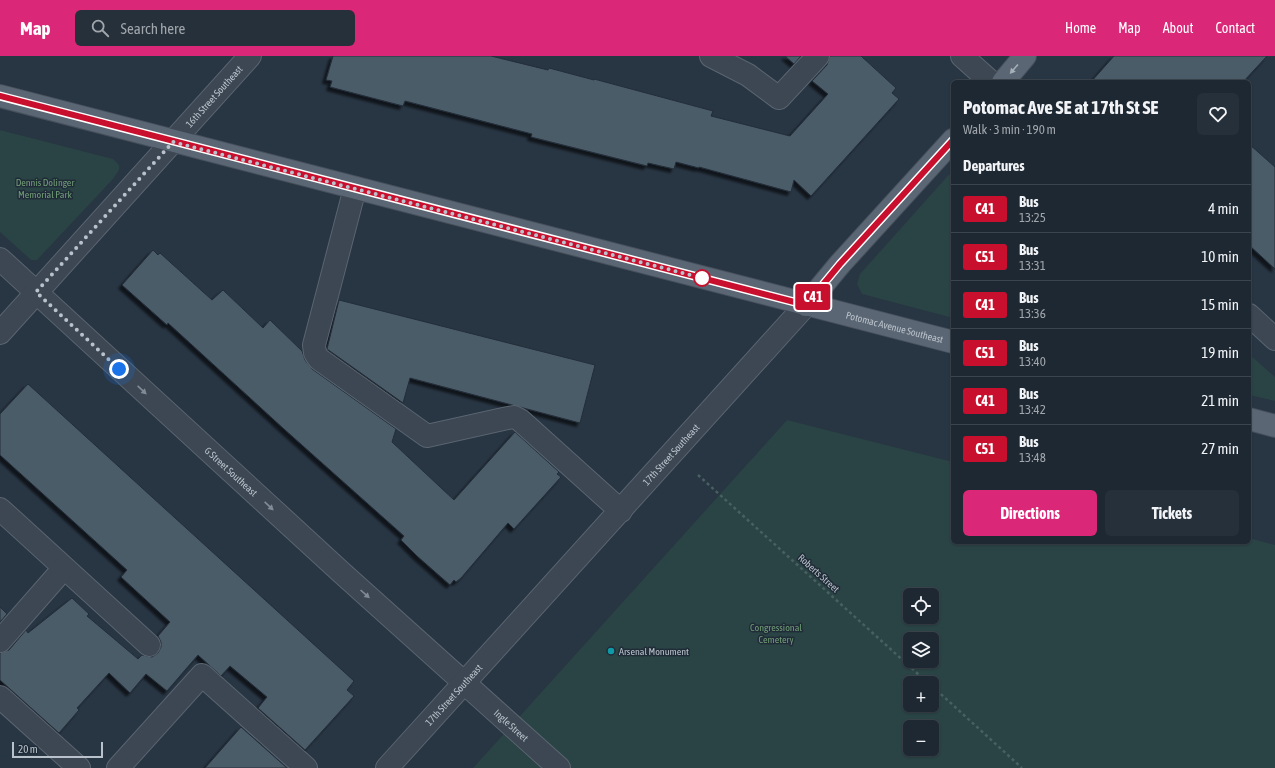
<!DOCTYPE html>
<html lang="en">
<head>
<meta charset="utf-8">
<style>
  body { margin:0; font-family:"Asap Condensed",sans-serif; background:#26303a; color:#f1f3f6; height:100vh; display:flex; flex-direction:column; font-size:15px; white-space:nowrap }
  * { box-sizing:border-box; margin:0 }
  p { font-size:13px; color:#a1a6ac }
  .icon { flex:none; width:22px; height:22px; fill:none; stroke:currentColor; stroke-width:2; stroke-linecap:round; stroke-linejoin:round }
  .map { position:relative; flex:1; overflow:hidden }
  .panel { position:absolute; left:951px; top:24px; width:300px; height:464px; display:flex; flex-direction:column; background:#1e2832; border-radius:6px; box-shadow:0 1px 3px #0004,0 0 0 1px #3c444d }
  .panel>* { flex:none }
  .badge { padding:0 8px; border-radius:3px; font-size:14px; line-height:26px }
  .fabs { position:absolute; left:903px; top:532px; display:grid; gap:8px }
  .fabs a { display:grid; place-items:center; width:36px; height:36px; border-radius:6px; background:#1e2832; box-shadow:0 1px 3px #0004,0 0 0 1px #3c444d; font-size:20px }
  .scale { position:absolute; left:12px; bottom:10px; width:91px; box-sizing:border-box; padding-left:4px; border:2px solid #b9c2cc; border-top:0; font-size:11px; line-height:14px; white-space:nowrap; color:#b9c2cc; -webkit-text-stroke:3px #202c38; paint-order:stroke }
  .you { position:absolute; width:20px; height:20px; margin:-10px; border:3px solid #fff; border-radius:50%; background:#1a73e8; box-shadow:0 0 0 6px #1a73e833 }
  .map>.badge { position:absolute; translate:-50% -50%; box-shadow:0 0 0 2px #fff }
  h2 { padding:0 12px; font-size:15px; line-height:36px }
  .round { display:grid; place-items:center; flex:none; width:42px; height:42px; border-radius:6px; background:#26303a }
  .headline { display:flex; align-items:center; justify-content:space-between; height:68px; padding:0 12px }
  h1 { font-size:19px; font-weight:700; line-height:30px }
  .primary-button { display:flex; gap:8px; margin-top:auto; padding:8px 12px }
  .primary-button a { flex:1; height:46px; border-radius:6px; background:#db2777; color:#fff; font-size:16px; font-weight:700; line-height:46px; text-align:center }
  .primary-button a+a { background:#26303a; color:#f1f3f6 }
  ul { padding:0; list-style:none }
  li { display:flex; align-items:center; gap:12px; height:48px; padding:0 12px; border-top:1px solid #3c444d }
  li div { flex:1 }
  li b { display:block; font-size:15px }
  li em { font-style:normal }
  li .badge { min-width:44px; font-weight:700; text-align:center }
  header { display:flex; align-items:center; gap:24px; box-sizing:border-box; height:56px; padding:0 20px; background:#db2777; color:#fff }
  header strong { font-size:19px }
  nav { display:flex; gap:22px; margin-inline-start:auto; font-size:14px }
  .search { width:280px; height:36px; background:#26303a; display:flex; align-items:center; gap:10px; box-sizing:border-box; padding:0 14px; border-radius:6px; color:#a1a6ac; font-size:15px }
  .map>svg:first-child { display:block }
  .green { fill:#2a4344; fill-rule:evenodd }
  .building { fill:#4c5b69; stroke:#232e3a; filter:url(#shadow) }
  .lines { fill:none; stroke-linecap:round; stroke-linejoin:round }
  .minor-casing { stroke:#5a6570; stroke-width:24 }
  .major-casing { stroke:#46505c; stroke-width:24 }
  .path { stroke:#486060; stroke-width:2.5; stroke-dasharray:3 3; stroke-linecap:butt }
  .minor { stroke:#3c4753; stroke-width:22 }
  .major { stroke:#5a6673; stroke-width:22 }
  .oneway { fill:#a6b0ba }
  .oneway2 { fill:#818b96 }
  .line-casing { stroke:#fff; stroke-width:9 }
  .line { stroke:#c8102e; stroke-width:6 }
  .walk { stroke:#b9c2cc; stroke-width:4; stroke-dasharray:0 7.2 }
  .stop-dot { fill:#fff; stroke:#c8102e; stroke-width:2 }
  .culture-dot { fill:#0f9aa8; stroke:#202c38; stroke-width:1.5 }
  .labels { text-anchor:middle; stroke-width:3; stroke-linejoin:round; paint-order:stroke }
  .street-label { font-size:10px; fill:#b9c2cc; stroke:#202c38 }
  .park-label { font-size:10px; fill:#719d77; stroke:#202c38 }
  .poi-label { font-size:10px; fill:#b9c2cc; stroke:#202c38; text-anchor:start }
</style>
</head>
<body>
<header>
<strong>Map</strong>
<div class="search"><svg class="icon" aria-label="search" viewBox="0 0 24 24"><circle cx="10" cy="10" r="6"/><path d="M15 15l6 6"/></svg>Search here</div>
<nav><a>Home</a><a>Map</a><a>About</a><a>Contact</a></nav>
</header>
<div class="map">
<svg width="1275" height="712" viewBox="0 0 1275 712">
  <defs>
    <filter id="shadow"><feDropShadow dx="-3.5" dy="3.5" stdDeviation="1" flood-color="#0009"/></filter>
  </defs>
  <rect width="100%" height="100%" fill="#283543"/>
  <!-- green -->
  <g class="green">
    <polygon points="0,74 113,103 119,109 119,114 113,123 37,204 31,204 0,176"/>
    <polygon points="953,114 953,262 862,238 857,228 860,218"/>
    <polygon points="1249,298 1275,321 1275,345 1249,339"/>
    <path d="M787,364L953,406V486H1249V482L1275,489V712H473ZM910,539H932V561H910ZM910,583H932V605H910ZM910,627H932V649H910ZM910,671H932V693H910Z"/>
  </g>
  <!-- building -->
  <g class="building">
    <polygon points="333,0 491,0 548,14 549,12 594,24 594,23 713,55 711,60 790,80 828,38 812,25 827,9 830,0 861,0 896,32 892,37 899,43 811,140 794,124 791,136 699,111 699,112 676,106 674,113 648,107 647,110 531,81 532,78 405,45 403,50 330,31 332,25 326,24"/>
    <polygon points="785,0 801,0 794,8"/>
    <polygon points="1114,0 1267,0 1243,26 1091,26"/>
    <polygon points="1249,88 1275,111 1275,213 1249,189"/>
    <polygon points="153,194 158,199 160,197 212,244 223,234 263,272 270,264 302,295 305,304 312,313 396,373 392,386 454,444 515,376 559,416 557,418 561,421 514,473 508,467 461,522 456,526 454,524 450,529 417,500 401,484 404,480 284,373 168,267 167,269 122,229"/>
    <polygon points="339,244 595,309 580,367 410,322 403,347 327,293"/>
    <polygon points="28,328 354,625 347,634 354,640 305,694 258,652 267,641 230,610 221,620 198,599 167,635 146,618 130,637 109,617 77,652 79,654 59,677 0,624 0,597 9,594 26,574 28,577 72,542 89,558 87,560 138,603 142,599 152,601 158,597 161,591 161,586 158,580 170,566 121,521 127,514 0,399 0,358"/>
    <polygon points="0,551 7,558 0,566"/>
    <polygon points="241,671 287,712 205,712"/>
  </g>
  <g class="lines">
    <!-- minor casing -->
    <g class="minor-casing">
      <g id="minor">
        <polyline points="711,0 748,19 779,42 818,0"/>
        <polyline points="962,0 991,26"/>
        <polyline points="355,132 314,289 315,297 319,303 427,380 508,362 514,361 520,364 621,455"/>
        <path id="s1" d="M0,203L342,517L559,712"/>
        <polyline points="1249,259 1275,283"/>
        <path id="s2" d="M0,277L250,0"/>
        <polyline points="0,453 149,589"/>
        <polyline points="0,585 64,512"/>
        <polyline points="0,641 79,712"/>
        <polyline points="118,712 202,619 306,712"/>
        <path id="s3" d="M387,712L806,249"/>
      </g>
    </g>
    <!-- major casing -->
    <g class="major-casing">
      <g id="major">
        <polyline points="1003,26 1025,0"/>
        <path id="s4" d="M0,40L953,286"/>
        <polyline points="806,249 840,208 953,84"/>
        <polyline points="1249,363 1275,370"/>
      </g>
    </g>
    <!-- path -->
    <g class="path">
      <polyline points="698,419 928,627"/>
      <polyline points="932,630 1022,712"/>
    </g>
    <!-- minor -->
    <use href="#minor" class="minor"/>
    <!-- major -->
    <use href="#major" class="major"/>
  </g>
  <!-- one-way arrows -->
  <defs><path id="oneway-solid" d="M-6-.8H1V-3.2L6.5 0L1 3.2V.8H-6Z"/></defs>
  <use class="oneway" href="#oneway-solid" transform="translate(1014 13) rotate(131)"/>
  <g class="oneway2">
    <use href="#oneway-solid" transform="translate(142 334) rotate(43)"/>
    <use href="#oneway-solid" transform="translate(269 450) rotate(43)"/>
    <use href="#oneway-solid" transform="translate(365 538) rotate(42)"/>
  </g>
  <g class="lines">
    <!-- line casing -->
    <g class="line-casing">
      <polyline id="line" points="0,40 806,249 840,208 953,84"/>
    </g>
    <!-- line -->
    <use href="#line" class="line"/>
    <!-- walk -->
    <polyline class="walk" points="119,313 36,236 173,86 706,223 702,222"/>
  </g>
  <!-- markers -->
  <circle class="stop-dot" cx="702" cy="222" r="8"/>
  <circle class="culture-dot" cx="611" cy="595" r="4"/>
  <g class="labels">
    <!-- street labels -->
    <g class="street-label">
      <text dy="4" stroke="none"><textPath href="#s2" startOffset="319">16th Street Southeast</textPath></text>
      <text dy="4" stroke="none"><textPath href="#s4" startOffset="924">Potomac Avenue Southeast</textPath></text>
      <text dy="4" stroke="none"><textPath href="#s3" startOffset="423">17th Street Southeast</textPath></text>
      <text dy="4" stroke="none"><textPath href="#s1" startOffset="314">G Street Southeast</textPath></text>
      <text transform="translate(819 517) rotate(42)" y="4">Roberts Street</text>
      <text dy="4" stroke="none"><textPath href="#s3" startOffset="99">17th Street Southeast</textPath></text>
      <text dy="4" stroke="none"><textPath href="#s1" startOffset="692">Ingle Street</textPath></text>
    </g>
    <!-- park labels -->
    <g class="park-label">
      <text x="45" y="130">Dennis Dolinger<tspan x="45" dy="12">Memorial Park</tspan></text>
      <text x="776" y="575">Congressional<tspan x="776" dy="12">Cemetery</tspan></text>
    </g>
    <!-- poi labels -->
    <g class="poi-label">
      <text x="619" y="599">Arsenal Monument</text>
    </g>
  </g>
</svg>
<div class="fabs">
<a><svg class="icon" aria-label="locate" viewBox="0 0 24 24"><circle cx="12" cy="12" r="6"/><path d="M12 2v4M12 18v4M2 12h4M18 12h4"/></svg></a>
<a><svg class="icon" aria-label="layers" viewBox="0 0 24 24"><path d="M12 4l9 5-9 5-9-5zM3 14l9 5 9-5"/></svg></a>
<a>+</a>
<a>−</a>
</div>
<div class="scale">20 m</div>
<div class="you" style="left:119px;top:313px"></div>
<b class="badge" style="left:813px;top:241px;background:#c8102e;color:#fff">C41</b>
<section class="panel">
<div class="headline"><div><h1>Potomac Ave SE at 17th St SE</h1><p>Walk · 3 min · 190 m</p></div><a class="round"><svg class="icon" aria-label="heart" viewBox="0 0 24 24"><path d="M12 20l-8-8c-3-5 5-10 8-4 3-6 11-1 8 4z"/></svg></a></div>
<h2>Departures</h2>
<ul>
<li><span class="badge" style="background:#c8102e;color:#fff">C41</span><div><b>Bus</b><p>13:25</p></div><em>4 min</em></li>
<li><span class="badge" style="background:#c8102e;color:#fff">C51</span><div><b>Bus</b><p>13:31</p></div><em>10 min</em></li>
<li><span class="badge" style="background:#c8102e;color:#fff">C41</span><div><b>Bus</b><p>13:36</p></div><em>15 min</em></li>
<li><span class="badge" style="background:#c8102e;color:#fff">C51</span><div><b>Bus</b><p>13:40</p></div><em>19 min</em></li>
<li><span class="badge" style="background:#c8102e;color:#fff">C41</span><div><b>Bus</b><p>13:42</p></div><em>21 min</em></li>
<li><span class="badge" style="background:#c8102e;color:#fff">C51</span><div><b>Bus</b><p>13:48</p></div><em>27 min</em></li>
</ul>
<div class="primary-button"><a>Directions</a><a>Tickets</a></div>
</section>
</div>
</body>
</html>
